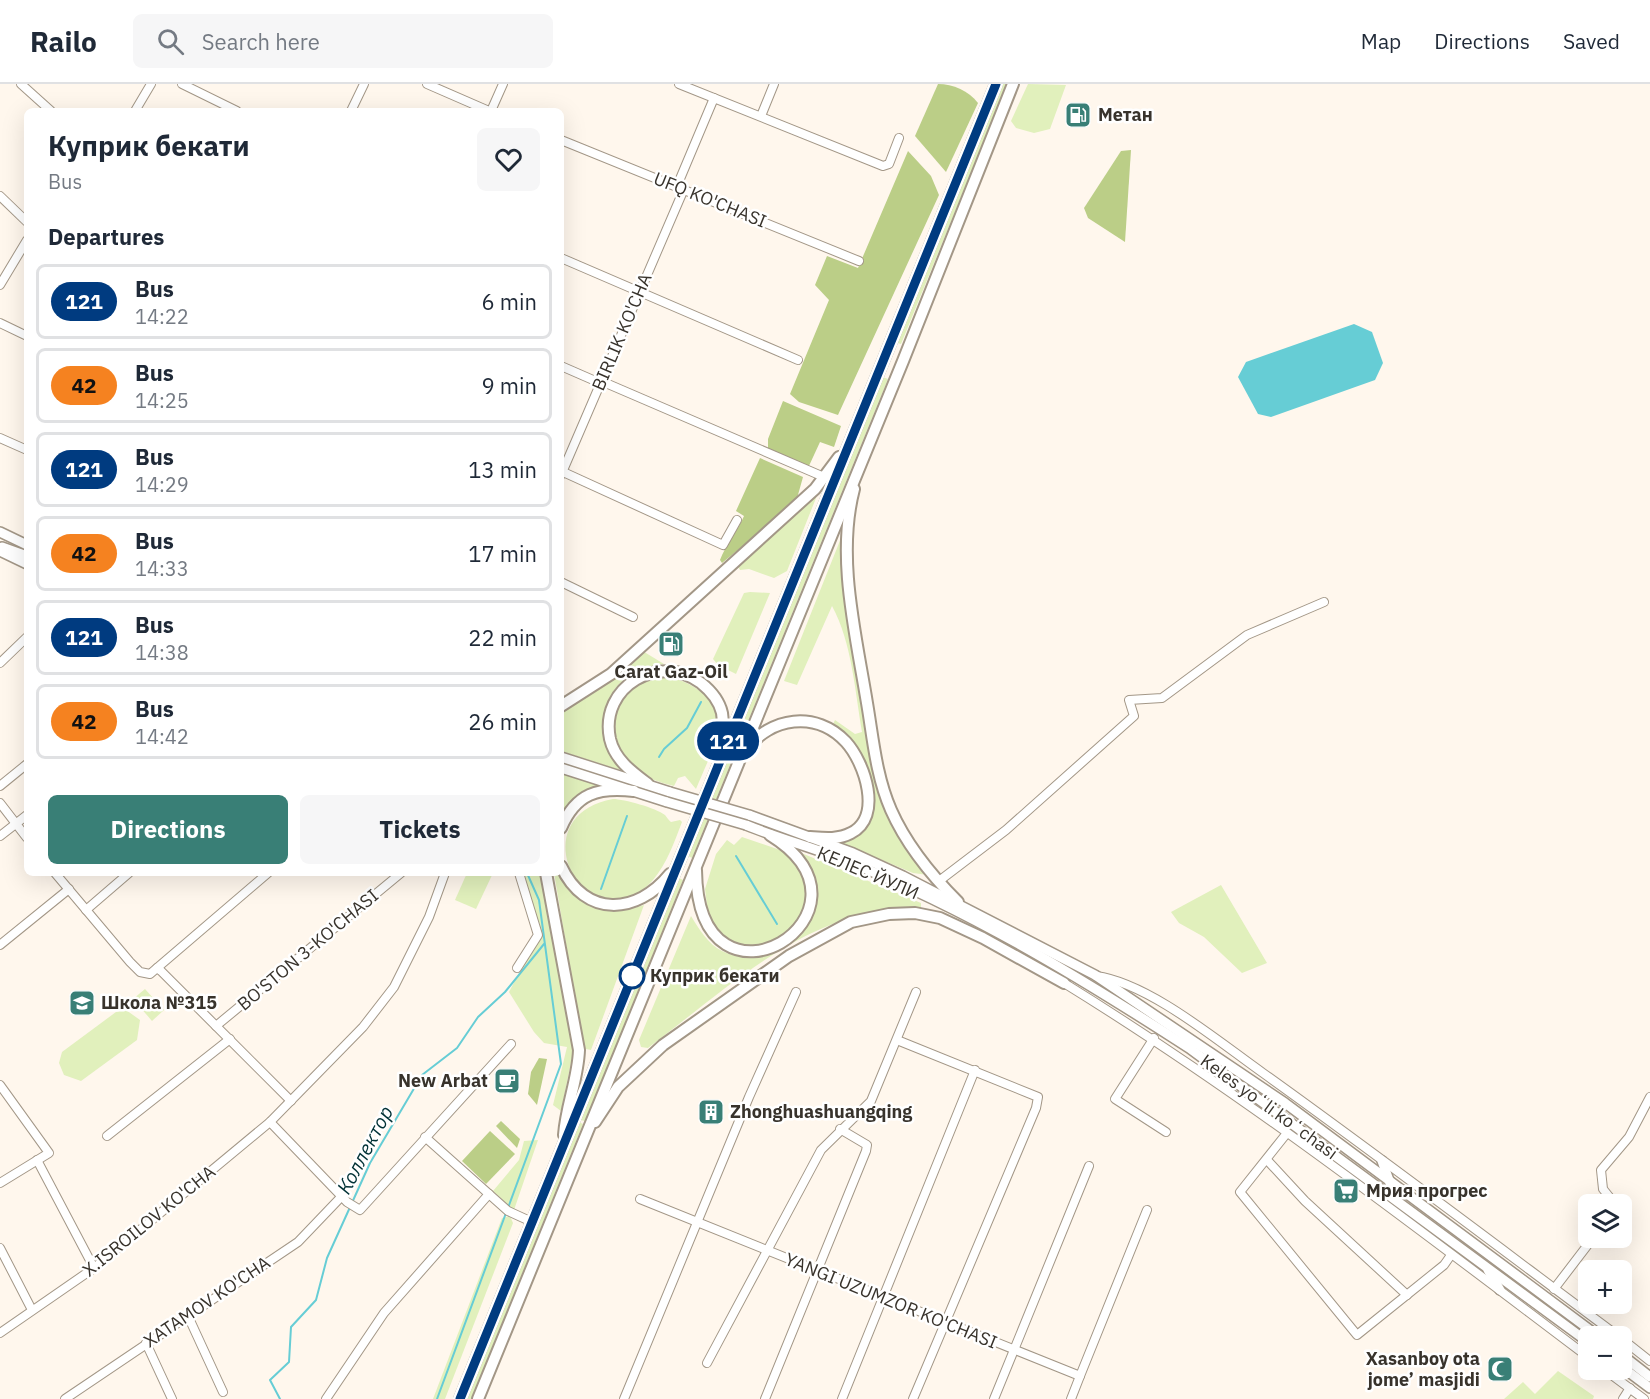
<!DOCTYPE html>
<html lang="en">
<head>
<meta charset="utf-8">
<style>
  body { margin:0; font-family:"IBM Plex Sans",sans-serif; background:#f6f6f7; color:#1f2937; height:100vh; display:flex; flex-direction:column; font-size:22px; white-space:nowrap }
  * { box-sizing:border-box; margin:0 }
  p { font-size:20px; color:#747a83 }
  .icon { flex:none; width:33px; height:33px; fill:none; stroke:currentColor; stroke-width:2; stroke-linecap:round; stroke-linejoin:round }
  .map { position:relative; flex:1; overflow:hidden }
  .drawer { position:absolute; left:24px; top:24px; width:540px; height:768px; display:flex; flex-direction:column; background:#fff; border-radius:9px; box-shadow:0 6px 24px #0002 }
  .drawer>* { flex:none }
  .badge { padding:0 12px; border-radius:20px; font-size:21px; line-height:39px }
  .tools { position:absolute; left:1578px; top:1110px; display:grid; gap:12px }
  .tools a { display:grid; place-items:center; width:54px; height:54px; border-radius:9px; background:#fff; box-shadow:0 6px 24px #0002; font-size:30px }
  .map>.badge { position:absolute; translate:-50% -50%; box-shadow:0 0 0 3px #fff }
  h2 { padding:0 24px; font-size:22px; line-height:54px }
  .round { display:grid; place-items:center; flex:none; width:63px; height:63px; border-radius:9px; background:#f6f6f7 }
  .summary { display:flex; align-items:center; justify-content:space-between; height:102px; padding:0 24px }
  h1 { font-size:28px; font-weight:700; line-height:45px }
  .primary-button { display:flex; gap:12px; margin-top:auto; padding:12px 24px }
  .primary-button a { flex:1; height:69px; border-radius:9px; background:#397f76; color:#fff; font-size:24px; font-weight:700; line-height:69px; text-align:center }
  .primary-button a+a { background:#f6f6f7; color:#1f2937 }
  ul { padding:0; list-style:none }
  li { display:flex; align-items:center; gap:18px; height:75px; margin:0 12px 9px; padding:0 12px; border:3px solid #e0e1e3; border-radius:9px }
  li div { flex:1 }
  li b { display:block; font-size:22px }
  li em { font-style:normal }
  li .badge { min-width:66px; font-weight:700; text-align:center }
  header { display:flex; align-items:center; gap:36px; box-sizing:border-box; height:84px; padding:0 30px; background:#fff; border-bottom:2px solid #e0e1e3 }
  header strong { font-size:28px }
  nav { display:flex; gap:33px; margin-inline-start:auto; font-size:21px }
  .search { width:420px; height:54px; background:#f6f6f7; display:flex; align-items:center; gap:15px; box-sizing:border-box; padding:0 21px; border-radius:9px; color:#747a83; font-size:22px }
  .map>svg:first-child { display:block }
  .green { fill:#e1f0bc }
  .forest { fill:#bbce87 }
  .water { fill:#66cdd5 }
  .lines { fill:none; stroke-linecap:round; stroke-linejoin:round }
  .stream { stroke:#66cdd5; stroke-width:2 }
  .minor-casing { stroke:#a39787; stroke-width:10 }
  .major-casing { stroke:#a39787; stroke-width:12 }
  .highway-casing { stroke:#a39787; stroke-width:14 }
  .minor { stroke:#fff; stroke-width:8 }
  .major { stroke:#fff; stroke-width:9 }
  .highway { stroke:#fff; stroke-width:10 }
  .major-bridge-casing { stroke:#a39787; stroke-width:12; stroke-linecap:butt }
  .major-bridge { stroke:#fff; stroke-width:9 }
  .line-casing { stroke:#fff; stroke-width:14 }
  .line { stroke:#003b80; stroke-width:9 }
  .stop-dot { fill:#fff; stroke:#003b80; stroke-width:3 }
  .labels { text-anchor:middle; stroke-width:5; stroke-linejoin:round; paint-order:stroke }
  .poi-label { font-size:18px; font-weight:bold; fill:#38332c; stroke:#fff; text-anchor:start }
  .street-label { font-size:18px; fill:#38332c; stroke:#fff }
  .stop-label { font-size:18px; font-weight:bold; fill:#38332c; stroke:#fff; text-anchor:start }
  .water-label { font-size:20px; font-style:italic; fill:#003135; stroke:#fff }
</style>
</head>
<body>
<header>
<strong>Railo</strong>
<div class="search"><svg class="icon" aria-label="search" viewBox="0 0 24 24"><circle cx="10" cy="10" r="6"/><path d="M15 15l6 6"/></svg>Search here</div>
<nav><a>Map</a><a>Directions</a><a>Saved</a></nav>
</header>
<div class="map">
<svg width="1650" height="1315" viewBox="0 0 1650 1315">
  <rect width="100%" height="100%" fill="#fff7ed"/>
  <!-- green -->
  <g class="green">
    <polygon points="1002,0 1007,0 901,260 897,259"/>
    <polygon points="1028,0 1066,1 1050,45 1034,49 1016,44 1011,37"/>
    <polygon points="883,293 888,295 692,774 688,772"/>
    <polygon points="820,404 787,487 774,494 749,485 740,486 737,481"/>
    <path d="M841,454L876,701L896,748L928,791L913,789L837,757L861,748L867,741L871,731L870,701L832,642L835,636L855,650L862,648C855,607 852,559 832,522L797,601L784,597Z"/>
    <polygon points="750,508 770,509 736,590 718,581 713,575 744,509"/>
    <path d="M641,566L664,580C603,588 591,637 620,686L561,667V627L594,607Z"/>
    <path d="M654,593C669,592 681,595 694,603C737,628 710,670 696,705L685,692L678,694L674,702C659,698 643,694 632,682C602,650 614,607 654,593Z"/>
    <polygon points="561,689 599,701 572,716 561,730"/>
    <path d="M613,715C624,715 656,724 665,731C667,733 668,736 671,738L680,736L682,738C674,759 667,779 653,796C589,868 515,733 613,715Z"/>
    <polygon points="742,753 783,767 806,794 808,808 804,830 784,854 751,863 735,860 720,851 709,838 705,805 716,770 727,756 734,761"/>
    <path d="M799,768L921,819V825C814,819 728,904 648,964L641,963L639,956L691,832C699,845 708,860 722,867C765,889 824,850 816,801C814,788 806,778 799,768Z"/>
    <polygon points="467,789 493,789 476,825 455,816"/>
    <polygon points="523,789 542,789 574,964 561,1027 553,1021 567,963 544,959 534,948 509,908 539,851"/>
    <path d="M554,789H558C575,826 609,833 644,821L591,966L586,965L583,961Z"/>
    <polygon points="679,794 683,796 585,1037 580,1036"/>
    <polygon points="1221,801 1267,879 1242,889 1204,853 1179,839 1171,828"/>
    <polygon points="145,905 164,926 152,937 133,915"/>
    <polygon points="126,926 140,936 137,956 81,997 64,991 59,979 62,968 116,928"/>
    <polygon points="579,1038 583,1040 471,1315 466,1315"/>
    <polygon points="538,1056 514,1126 493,1107 519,1076 524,1057"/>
    <polygon points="510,1132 513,1139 445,1315 433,1315 502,1134"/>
    <polygon points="1558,1287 1594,1312 1593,1315 1504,1315 1523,1298 1535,1310"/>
  </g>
  <!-- forest -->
  <g class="forest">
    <path d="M938,0C953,0 969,7 978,19L946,88L915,52Z"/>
    <polygon points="1131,66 1125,158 1088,134 1084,124 1121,67"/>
    <polygon points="908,67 931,92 939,111 838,331 799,318 790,310 829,216 815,201 827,172 858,184"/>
    <polygon points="783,317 841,342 834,363 820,358 808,384 768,366 768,355"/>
    <path d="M760,374L803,393L796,418L722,479L720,476C726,460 737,448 744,432L736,427Z"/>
    <polygon points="539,974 547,975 537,1021 528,1010 531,988"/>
    <polygon points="501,1037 520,1055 517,1064 496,1042"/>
    <polygon points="490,1047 515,1070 486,1100 462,1077"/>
  </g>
  <!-- water -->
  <polygon class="water" points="1354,240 1372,248 1383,279 1375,296 1271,333 1258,330 1238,293 1246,278"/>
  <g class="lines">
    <!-- stream -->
    <g class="stream">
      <polyline points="659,673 664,665 687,644 701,618"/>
      <polyline points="736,772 777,840"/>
      <polyline points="601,805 627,732"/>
      <polyline points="508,1124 561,980 539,816 527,789"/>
      <polyline points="280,1315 270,1296 289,1278 291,1243 316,1216 327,1174 370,1079 422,991 457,964 478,933 505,908 544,860"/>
      <polyline points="437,1315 506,1129"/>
    </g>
    <!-- minor casing -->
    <g class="minor-casing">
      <g id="minor">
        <polyline points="21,0 51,27"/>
        <polyline points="182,0 237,27"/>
        <polyline points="427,0 489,27"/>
        <polyline points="679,0 883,82 889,80 899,54"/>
        <polyline points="135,27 151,0"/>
        <polyline points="351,27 364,0"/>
        <polyline points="491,27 503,0"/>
        <polyline points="761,32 774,0"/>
        <polyline points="561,56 859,177"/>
        <polyline points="677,102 714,14"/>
        <polyline points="0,112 27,138"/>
        <polyline points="561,174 798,276"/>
        <polyline points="0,201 27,156"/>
        <polyline points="0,239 27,252"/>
        <polyline points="561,282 600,299"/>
        <polyline points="601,297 824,393"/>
        <polyline points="0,354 27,366"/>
        <polyline points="561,387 723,461 737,436"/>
        <polyline points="561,391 684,105"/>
        <polyline points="561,498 633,533"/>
        <polyline points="0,579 27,553"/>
        <polyline points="0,702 27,680"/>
        <polyline points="0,719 27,754"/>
        <polyline points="0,752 27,731"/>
        <polyline points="55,789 130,878 140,888 150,890 157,884 161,887 291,1017"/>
        <polyline points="939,797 1006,746 1134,632 1129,616 1162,614 1247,551 1324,518"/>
        <polyline points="86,826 129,789"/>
        <polyline points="0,861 69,805"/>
        <polyline points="157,884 268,789"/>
        <polyline points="517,884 538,851 519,789"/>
        <path d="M1096,892C1149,899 1219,958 1263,989C1383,1075 1500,1164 1618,1252"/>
        <path d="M1064,899C1247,1012 1417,1144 1588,1273"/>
        <polyline points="216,942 401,789"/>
        <polyline points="1154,954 1115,1015 1166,1048"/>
        <polyline points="897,956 1038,1013 1036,1024 913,1315"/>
        <polyline points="0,1001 49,1069 0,1099"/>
        <polyline points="270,1038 347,1118 360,1126 511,960"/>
        <polyline points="1287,1049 1240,1108 1357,1251 1444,1181 1451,1171"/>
        <polyline points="107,1052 230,955"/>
        <polyline points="425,1053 508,1127 532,1138"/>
        <polyline points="37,1076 94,1184"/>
        <polyline points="1267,1076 1305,1117 1407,1211"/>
        <polyline points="640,1115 1080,1292 1147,1126"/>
        <polyline points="1615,1120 1603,1105 1601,1086 1629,1053 1650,1013"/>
        <polyline points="0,1164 32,1226"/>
        <polyline points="1554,1205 1593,1154"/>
        <polyline points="188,1232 223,1308"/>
        <polyline points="0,1249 94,1184 270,1038 363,943 394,903 429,833 445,789"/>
        <polyline points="1622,1255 1650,1277"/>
        <polyline points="146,1259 172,1315"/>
        <polyline points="707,1279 821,1066 871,1017 916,908"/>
        <polyline points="1605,1286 1644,1315"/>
        <polyline points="65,1315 298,1158 342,1112"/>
        <polyline points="326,1315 384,1229 489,1110"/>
        <polyline points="624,1315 749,1013 796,908"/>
        <polyline points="765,1315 866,1067 867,1061 840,1045"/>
        <polyline points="842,1315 975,986"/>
        <polyline points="994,1315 1089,1082"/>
        <polyline points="1071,1315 1080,1292"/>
        <polyline points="1623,1315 1630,1304"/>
      </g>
    </g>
    <!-- major casing -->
    <g class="major-casing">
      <g id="major">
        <polyline points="0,448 27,461"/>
        <polyline points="2,463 27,472"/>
        <polyline points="0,467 27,480"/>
        <polyline points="561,673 670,708"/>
        <polyline points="561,684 667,718"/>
        <polyline points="749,731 853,769 903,792 1095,891 1285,1019 1598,1252"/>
        <path d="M746,741C780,755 815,764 849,778C969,826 1081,894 1189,964L1588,1258"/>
        <polyline points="1382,1077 1390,1099"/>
        <polyline points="1488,1186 1500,1206"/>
        <polyline points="1622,1271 1650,1293"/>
        <polyline points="1622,1283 1650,1304"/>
      </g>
    </g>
    <!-- highway casing -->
    <g class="highway-casing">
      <g id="highway">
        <path d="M854,405C836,473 856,551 867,619C873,654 876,692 891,726C906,760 932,792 958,818"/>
        <polyline points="561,622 611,590 815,405 839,373"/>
        <path d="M746,666C770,633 816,626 846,658C865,679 883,733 851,749C838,756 823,754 810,753"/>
        <path d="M648,700C632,688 615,676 610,655C599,602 660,568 701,599C711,607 719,616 722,629C724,641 722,654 721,666"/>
        <path d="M561,744C576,709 598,703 634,707"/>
        <path d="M561,782C585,834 637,831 670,790"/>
        <path d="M696,786C698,950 895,828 770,751"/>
        <path d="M546,789L579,966C578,995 566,1022 564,1051"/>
        <polyline points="595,1038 618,1003 663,961 789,872 851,838 889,830 915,829 940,834 983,854 1064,899"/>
        <polyline points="460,1315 996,0"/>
        <polyline points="478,1315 903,277 1013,0"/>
      </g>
    </g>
    <!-- minor -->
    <use href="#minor" class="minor"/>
    <!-- major -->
    <use href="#major" class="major"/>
    <!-- highway -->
    <use href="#highway" class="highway"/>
    <!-- major-bridge casing -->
    <g class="major-bridge-casing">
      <g id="major-bridge">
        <polyline points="670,708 749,731"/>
        <polyline points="667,718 746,741"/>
      </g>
    </g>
    <!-- major-bridge -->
    <use href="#major-bridge" class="major-bridge"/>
  </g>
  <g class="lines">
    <!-- line casing -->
    <g class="line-casing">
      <polyline id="line" points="460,1315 996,0"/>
    </g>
    <!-- line -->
    <use href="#line" class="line"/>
  </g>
  <!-- icons -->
  <defs>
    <g id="fuel-square" transform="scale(1.35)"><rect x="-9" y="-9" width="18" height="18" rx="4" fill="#397f76" stroke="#fff"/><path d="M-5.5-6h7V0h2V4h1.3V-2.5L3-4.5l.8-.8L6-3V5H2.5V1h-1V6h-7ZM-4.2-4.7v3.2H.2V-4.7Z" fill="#fff"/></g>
    <g id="school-square" transform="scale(1.35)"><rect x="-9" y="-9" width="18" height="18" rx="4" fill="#397f76" stroke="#fff"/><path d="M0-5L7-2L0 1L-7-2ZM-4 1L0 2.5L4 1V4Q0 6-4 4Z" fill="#fff"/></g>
    <g id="cafe-square" transform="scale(1.35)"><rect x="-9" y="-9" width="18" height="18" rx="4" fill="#397f76" stroke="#fff"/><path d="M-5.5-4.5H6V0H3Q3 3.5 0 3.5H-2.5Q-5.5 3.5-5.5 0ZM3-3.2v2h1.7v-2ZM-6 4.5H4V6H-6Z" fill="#fff"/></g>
    <g id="building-square" transform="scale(1.35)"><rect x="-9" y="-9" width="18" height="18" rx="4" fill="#397f76" stroke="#fff"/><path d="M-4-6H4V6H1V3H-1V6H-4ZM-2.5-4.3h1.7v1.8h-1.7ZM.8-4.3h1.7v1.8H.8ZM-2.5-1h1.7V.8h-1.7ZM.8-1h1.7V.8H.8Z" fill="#fff"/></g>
    <g id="supermarket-square" transform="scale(1.35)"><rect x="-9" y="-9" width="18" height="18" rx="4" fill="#397f76" stroke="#fff"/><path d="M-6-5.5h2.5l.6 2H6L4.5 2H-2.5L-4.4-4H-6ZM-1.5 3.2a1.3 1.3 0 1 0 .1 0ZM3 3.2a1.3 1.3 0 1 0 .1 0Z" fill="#fff"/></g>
    <g id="mosque-square" transform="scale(1.35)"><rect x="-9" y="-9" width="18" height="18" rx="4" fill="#397f76" stroke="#fff"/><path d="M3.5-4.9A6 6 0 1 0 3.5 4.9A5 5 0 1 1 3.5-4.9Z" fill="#fff"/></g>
  </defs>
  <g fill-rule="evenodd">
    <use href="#fuel-square" x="1078" y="31"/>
    <use href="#fuel-square" x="671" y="560"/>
    <use href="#school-square" x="82" y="919"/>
    <use href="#cafe-square" x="507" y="997"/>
    <use href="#building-square" x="711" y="1028"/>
    <use href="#supermarket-square" x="1346" y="1107"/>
    <use href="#mosque-square" x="1500" y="1285"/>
  </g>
  <!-- markers -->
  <circle class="stop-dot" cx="632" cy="892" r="12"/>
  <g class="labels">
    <!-- poi labels -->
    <g class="poi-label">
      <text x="1098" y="37">Метан</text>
      <text x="671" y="594" text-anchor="middle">Carat Gaz-Oil</text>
      <text x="101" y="925">Школа №315</text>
      <text x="488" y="1003" text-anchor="end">New Arbat</text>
      <text x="730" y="1034">Zhonghuashuangqing</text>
      <text x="1366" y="1113">Мрия прогрес</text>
      <text x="1480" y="1281" text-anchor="end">Xasanboy ota<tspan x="1480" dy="21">jome’ masjidi</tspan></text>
    </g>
    <!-- street labels -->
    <g class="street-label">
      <text transform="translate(710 116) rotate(22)" y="6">UFQ KO'CHASI</text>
      <text transform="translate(622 248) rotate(-67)" y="6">BIRLIK KO'CHA</text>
      <text transform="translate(868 789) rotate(23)" y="6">КЕЛЕС ЙУЛИ</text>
      <text transform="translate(308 866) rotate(-40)" y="6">BO'STON 3-KO'CHASI</text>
      <text transform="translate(1269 1023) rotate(36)" y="6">Keles yoʻli koʻchasi</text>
      <text transform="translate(149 1137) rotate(-39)" y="6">X.ISROILOV KO'CHA</text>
      <text transform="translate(891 1217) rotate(22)" y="6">YANGI UZUMZOR KO'CHASI</text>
      <text transform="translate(207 1218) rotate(-34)" y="6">XATAMOV KO'CHA</text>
    </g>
    <!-- stop labels -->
    <g class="stop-label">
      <text x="650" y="898">Куприк бекати</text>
    </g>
    <!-- water labels -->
    <g class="water-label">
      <text transform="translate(365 1066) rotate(-62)" y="7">Коллектор</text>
    </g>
  </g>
</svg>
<div class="tools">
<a><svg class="icon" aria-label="layers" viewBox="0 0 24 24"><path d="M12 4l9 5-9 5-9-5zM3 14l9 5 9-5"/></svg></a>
<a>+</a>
<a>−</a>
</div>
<b class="badge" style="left:728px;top:657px;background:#003b80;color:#fff">121</b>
<section class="drawer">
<div class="summary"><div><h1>Куприк бекати</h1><p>Bus</p></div><a class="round"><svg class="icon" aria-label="heart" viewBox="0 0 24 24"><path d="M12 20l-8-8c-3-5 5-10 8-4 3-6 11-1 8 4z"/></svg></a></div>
<h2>Departures</h2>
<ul>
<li><span class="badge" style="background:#003b80;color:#fff">121</span><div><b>Bus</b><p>14:22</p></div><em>6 min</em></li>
<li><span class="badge" style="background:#f58220;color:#111">42</span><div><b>Bus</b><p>14:25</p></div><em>9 min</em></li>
<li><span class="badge" style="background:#003b80;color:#fff">121</span><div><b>Bus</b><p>14:29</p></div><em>13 min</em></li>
<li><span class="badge" style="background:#f58220;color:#111">42</span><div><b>Bus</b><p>14:33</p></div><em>17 min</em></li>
<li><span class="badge" style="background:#003b80;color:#fff">121</span><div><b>Bus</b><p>14:38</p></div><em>22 min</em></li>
<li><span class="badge" style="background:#f58220;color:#111">42</span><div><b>Bus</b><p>14:42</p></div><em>26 min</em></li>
</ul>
<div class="primary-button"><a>Directions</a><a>Tickets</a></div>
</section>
</div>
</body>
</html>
